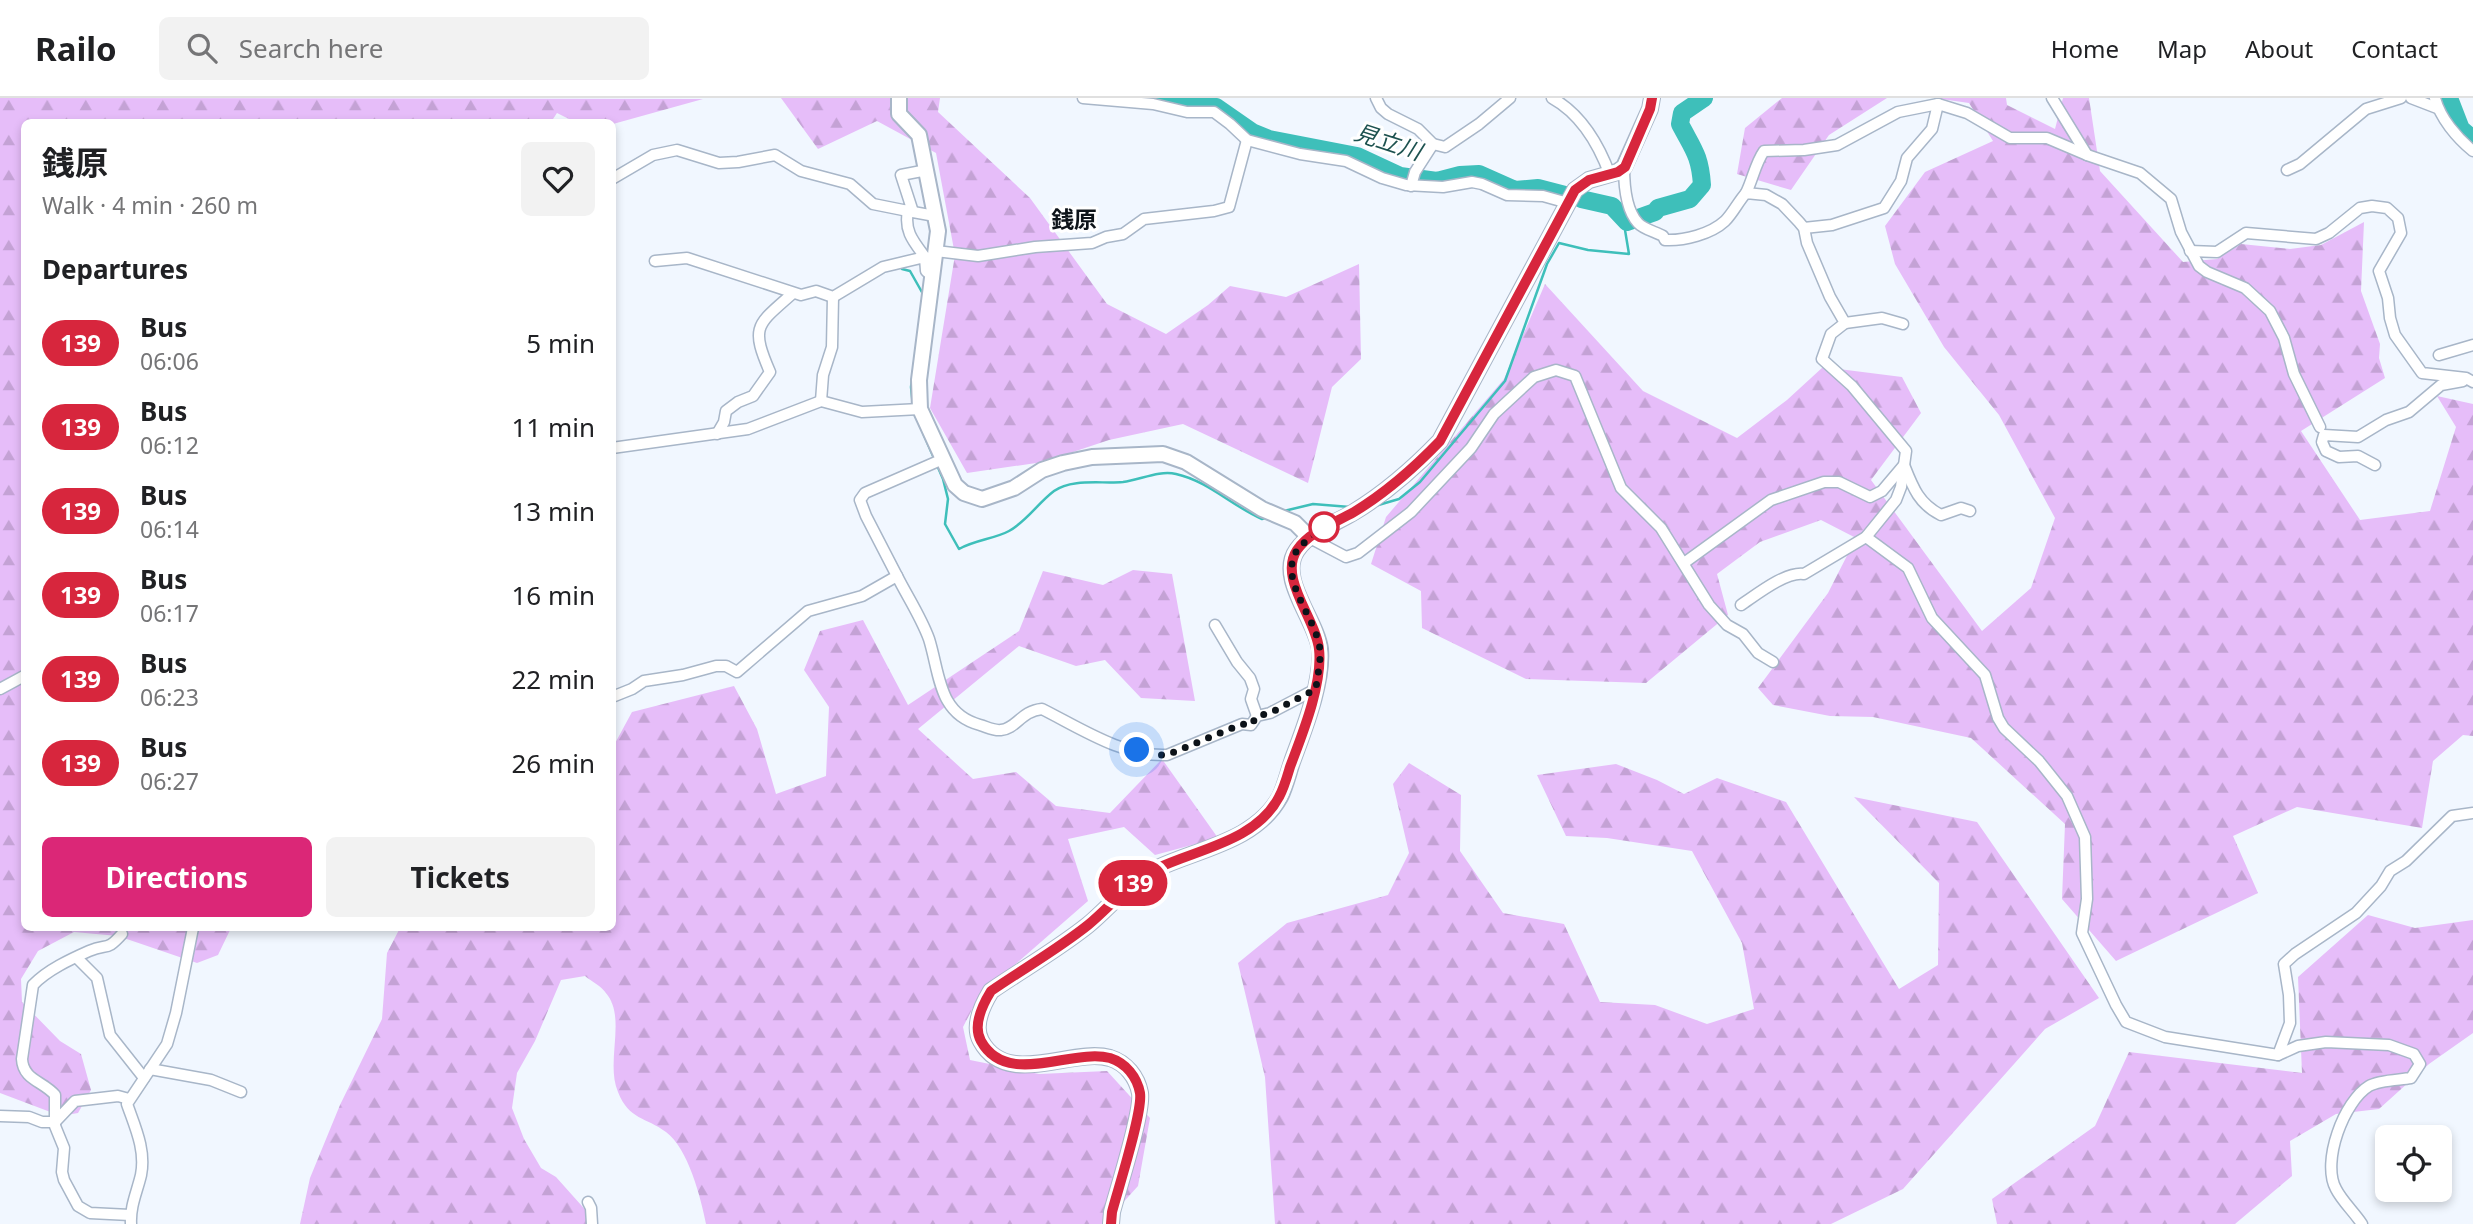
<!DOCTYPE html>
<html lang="en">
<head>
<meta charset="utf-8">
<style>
  body { margin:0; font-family:"Noto Sans","Noto Sans JP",sans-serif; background:#f2f2f2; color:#202124; height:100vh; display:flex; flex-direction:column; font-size:26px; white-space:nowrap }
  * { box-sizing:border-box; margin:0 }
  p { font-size:23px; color:#757577 }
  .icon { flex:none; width:38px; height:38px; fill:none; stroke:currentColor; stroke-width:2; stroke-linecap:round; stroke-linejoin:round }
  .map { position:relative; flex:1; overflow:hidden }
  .details { position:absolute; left:21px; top:21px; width:595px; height:812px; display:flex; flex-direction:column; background:#fff; border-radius:10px; box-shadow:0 4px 10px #0003 }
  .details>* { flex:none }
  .badge { padding:0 14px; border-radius:23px; font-size:24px; line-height:46px }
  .buttons { position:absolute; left:2375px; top:1027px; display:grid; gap:14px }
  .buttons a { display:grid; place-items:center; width:77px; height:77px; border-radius:10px; background:#fff; box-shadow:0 4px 10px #0003; font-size:35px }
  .you { position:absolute; width:35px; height:35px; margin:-18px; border:5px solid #fff; border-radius:50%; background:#1a73e8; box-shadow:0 0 0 10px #1a73e833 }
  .map>.badge { position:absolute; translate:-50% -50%; box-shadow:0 0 0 4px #fff }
  h2 { padding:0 21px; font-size:26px; line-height:63px }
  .round { display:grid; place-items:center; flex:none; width:74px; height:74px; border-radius:10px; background:#f2f2f2 }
  .summary { display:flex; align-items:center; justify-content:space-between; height:119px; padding:0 21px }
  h1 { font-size:33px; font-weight:700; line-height:52px }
  .primary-button { display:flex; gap:14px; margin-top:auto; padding:14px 21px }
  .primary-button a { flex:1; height:80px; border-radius:10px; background:#db2777; color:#fff; font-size:28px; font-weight:700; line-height:80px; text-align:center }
  .primary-button a+a { background:#f2f2f2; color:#202124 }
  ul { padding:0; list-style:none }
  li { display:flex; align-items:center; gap:21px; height:84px; padding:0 21px }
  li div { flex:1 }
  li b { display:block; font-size:26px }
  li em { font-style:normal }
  li .badge { min-width:77px; font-weight:700; text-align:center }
  header { display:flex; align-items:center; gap:42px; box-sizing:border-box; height:98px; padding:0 35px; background:#fff; border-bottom:2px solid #e0e0e0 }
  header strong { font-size:33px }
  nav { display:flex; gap:38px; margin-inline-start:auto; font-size:24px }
  .search { width:490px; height:63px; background:#f2f2f2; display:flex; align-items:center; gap:18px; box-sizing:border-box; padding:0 24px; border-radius:10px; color:#757577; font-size:26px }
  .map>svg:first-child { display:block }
  .forest { fill:url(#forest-firs) }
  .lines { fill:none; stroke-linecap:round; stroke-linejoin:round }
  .stream { stroke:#3ebfba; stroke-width:2.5 }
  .river { stroke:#3ebfba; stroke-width:18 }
  .street-casing { stroke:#a8b6c8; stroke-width:13 }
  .secondary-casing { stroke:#a8b6c8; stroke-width:18 }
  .street { stroke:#fff; stroke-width:10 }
  .secondary { stroke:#fff; stroke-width:14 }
  .line-casing { stroke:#fff; stroke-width:16 }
  .line { stroke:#d7263d; stroke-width:10 }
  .walk { stroke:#0d1319; stroke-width:7; stroke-dasharray:0 12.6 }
  .stop-dot { fill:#fff; stroke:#d7263d; stroke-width:3.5 }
  .labels { text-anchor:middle; stroke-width:6; stroke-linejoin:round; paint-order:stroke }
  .water-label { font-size:23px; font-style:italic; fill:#1d5250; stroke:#fff }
  .neighbourhood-label { font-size:23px; font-weight:bold; fill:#0d1319; stroke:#fff }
</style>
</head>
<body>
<header>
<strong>Railo</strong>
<div class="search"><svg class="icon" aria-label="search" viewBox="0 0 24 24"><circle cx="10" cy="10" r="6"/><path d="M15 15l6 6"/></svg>Search here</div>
<nav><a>Home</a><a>Map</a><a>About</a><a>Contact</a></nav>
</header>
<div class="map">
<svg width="2473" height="1126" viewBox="0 0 2473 1126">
  <defs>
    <pattern id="forest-firs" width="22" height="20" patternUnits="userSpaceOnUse" patternTransform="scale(1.75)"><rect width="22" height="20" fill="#e6bdf9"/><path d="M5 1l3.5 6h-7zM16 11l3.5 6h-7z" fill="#c4a2d5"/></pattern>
  </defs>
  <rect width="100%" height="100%" fill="#f1f7ff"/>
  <!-- forest -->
  <g class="forest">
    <polygon points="0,0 703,1 613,26 575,24 557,15 551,24 24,24 24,830 231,830 218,857 197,865 118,838 74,834 38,853 21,881 22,904 60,943 81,956 91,992 78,1015 61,1018 0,995"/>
    <polygon points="781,0 940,0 938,14 1030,100 1107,206 1166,236 1208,207 1230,188 1286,199 1359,166 1361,261 1332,289 1308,385 1183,326 1109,342 1043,364 967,375 930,310 955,157 936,55 877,23 818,51"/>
    <polygon points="1782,0 1887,0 1829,37 1791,92 1737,76 1745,30"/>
    <polygon points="1934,0 2006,0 2007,7 2055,31 2063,0 2089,0 2100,73 2183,164 2217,161 2241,146 2290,151 2321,147 2364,124 2361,193 2380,246 2379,260 2385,280 2301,333 2360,422 2430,413 2456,329 2437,298 2473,306 2473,638 2463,637 2433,663 2422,730 2297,709 2233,738 2258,795 2116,863 2062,801 2065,726 1971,640 1873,619 1830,618 1773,607 1758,590 1828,495 1856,440 1821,422 1760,444 1717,476 1728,517 1646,585 1526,581 1422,530 1421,493 1371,466 1386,419 1504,281 1545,186 1643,293 1737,340 1787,302 1823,269 1902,279 1921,315 1871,382 1982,533 2031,490 2055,420 1999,317 1944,249 1895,166 1885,128 1925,74 1993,43 1969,5"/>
    <path d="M1133,472L1172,476L1195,603L1141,600L1105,562L1076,568L1019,548L918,631L973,681L1016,674L1056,708L1110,715L1162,661L1218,740L1155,757L1124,729L1068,741L1088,803L979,898L963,929L970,962L1039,976L1107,973L1150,1020L1138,1088L1110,1119L1114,1126H706C701,1100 688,1050 666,1034C646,1019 629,1022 618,994C605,964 627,920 606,895C601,888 591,883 585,878L561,882L535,943L517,975L512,1010L524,1041L541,1070L556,1079L598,1126H300L310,1080L340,1007L382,921L387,855L400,830H612L613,649L632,614L734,588L757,631L776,696L826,678L829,609L804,572L820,533L863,522L908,607L1019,533L1043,473L1103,487Z"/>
    <polygon points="1409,665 1461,697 1460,753 1503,815 1564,826 1600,904 1655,907 1707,926 1754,911 1742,845 1692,753 1607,740 1566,738 1537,677 1616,666 1657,682 1684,696 1717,680 1786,704 1899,891 1938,867 1939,785 1854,699 1977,724 2099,900 2045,931 1903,1091 1831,1126 1275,1126 1265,979 1238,865 1287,825 1388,797 1409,755 1393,686"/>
    <polygon points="2368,817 2415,830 2473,822 2473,935 2429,966 2379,1011 2336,1016 2290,1043 2292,1078 2235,1126 1997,1126 1992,1101 2095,1028 2129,954 2302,975 2298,879"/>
  </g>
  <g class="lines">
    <!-- stream -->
    <g class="stream">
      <polyline points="902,171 910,173 923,196 911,289 913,308"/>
      <path d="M914,314L943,381L948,401L945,426L959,451C975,442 994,441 1009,433C1027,423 1038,405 1054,393C1072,380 1102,386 1123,384C1140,382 1159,372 1176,376C1208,383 1232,408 1262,421L1268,419"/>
      <polyline points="1375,408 1399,401 1420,384 1505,283 1547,166 1559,145 1588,152 1629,156 1625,132 1627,124"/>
      <polyline points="1284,413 1313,406 1350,409"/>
    </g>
    <!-- river -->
    <g class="river">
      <polyline points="1161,0 1172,4 1216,9 1252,34 1269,41 1357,58 1400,78 1437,83 1460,77 1479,76 1515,92 1538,90 1565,97"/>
      <polyline points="2449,0 2461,31 2473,41"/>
      <path d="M1581,101L1612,108L1627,124L1655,114L1658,110L1690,101L1702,87C1700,57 1693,51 1680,26L1682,15L1704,0"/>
    </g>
    <!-- street casing -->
    <g class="street-casing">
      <g id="street">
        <polyline points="1083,0 1153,6 1187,14 1214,14 1230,26 1247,42 1300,56 1346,63 1382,80 1406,87 1443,89 1472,84 1482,86 1507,97 1543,98 1568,105"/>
        <polyline points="1376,0 1381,10 1388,16 1418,31 1433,46 1445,49 1479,26 1510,0"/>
        <path d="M1552,0C1581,16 1599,47 1610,77"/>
        <polyline points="2052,0 2087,57"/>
        <polyline points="2411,0 2437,10"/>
        <path d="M2435,0C2440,20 2457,40 2473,53"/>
        <path d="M1624,69C1624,85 1625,111 1638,125C1643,131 1656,134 1663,138L1665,142C1684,143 1711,136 1725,123C1733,115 1738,104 1746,95L1766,97L1782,106L1799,124L1804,130L1807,145L1830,199L1845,225L1831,236L1822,261L1852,288L1906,353L1901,389L1896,402L1866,439L1804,476C1786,473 1756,497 1741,507"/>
        <polyline points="2287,72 2300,66 2366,11 2401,0"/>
        <polyline points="612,81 653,57 677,52 719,65 738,64 775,57 801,73 850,86 873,106 913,114 901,77 927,72"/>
        <polyline points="1411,88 1415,74 1433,46"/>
        <path d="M1746,95C1753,81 1755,66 1764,53L1804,52L1837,47L1898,14L1938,6"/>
        <path d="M908,113C904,133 913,143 925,159"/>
        <polyline points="913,114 935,118"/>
        <polyline points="1804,130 1832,127 1884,110 1901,83 1907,60 1932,31 1938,6 1967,15 2010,40 2047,40 2087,57 2140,75 2171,101 2181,134 2199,168 2207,174 2245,190 2270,213 2284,240 2294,276 2320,329"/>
        <polyline points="936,153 978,158 1035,149 1092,145 1106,139 1123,136 1144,121 1214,113 1229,109 1247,42"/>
        <polyline points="2190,153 2217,154 2246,135 2316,141 2329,135 2360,110 2372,108 2387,110 2398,120 2401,135 2379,173 2388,200 2390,220 2395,237 2422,275 2466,280 2473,284"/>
        <polyline points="655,163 687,160 801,197 816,193 833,199 883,169 925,159 926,173 934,179"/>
        <polyline points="1845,225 1882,220 1903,226"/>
        <polyline points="2439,257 2473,247"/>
        <polyline points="821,303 823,277 832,249 833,199"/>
        <path d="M717,336L724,324L726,313L738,304L753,298L770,274C750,228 757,227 792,196"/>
        <polyline points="612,350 748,331 821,303 862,314 920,311"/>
        <polyline points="2375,367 2358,358 2339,359 2326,353 2322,344 2324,337 2358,339 2386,322 2409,314 2441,287 2463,283"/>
        <path d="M1866,439L1908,470L1932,520L1985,577L1998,620L2004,630L2039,663L2067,698L2085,739L2087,801L2082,835L2116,907L2126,924L2165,939L2278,957L2298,948L2326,944L2389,947L2414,956L2420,966L2411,980C2399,982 2379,982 2369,988C2344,1003 2321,1064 2336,1091C2342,1103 2354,1114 2362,1126"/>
        <polyline points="1310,440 1346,459 1358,455 1411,414 1471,350 1494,316 1534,279 1556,272 1575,278 1621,390 1661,430 1709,507 1727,527 1743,536 1758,555 1773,564"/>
        <path d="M1684,465L1771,402L1824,384H1839L1870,399L1882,393L1904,367C1913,390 1919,406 1941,417L1961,410L1970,413"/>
        <path d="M897,478C907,498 921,519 929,541C940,576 938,616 980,627C987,629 994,633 1001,632C1016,631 1021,613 1042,611C1080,630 1123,659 1167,657L1242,626L1251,627L1257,618L1270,615L1316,591"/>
        <polyline points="1215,527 1237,564 1250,580 1254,591 1251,601 1257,618"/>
        <polyline points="0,591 24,578"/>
        <polyline points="612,599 632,591 644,583 683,577 716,568 726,568 737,574 808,513 862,498 897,478 866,418 860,402 865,395 943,361"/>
        <path d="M122,836C106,854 108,845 89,853C71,861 47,872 33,887L22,961C23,982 43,983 55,997V1028L64,1050L62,1074L64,1082L78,1108L90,1115L130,1117"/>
        <polyline points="77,860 97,880 110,937 144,980"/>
        <polyline points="2278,957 2290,925 2289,897 2284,866 2295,856 2356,815 2381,788 2390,773 2406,763 2452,718 2473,715"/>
        <polyline points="150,971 211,982 241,994"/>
        <polyline points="0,1018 29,1019 42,1024 55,1024 75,1003 118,998 129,1001"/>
        <polyline points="588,1104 591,1110 592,1126"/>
        <path d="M131,1126C130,1108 137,1094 141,1077C146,1052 135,1029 127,1006L167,946L176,915L193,830"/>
      </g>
    </g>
    <!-- secondary casing -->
    <g class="secondary-casing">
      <g id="secondary">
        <polyline points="899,0 899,16 919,37 938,133 919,282 920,311 955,387 964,395 982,401 1014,390 1042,372 1063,365 1092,359 1163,356 1186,364 1262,411 1295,425 1310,440"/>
        <path d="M1111,1126L1112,1114C1118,1091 1143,1014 1140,995C1137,979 1126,965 1110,960C1071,949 1007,991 981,943C972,927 983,906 991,893C1023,871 1058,851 1088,827C1111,808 1130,782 1158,770C1198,751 1256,743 1280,699C1285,689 1288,676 1292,664C1303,633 1323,585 1320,551C1316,521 1277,480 1297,452C1310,433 1335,426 1354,414C1387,394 1414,370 1440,343L1575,92L1589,82L1617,74L1624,69L1650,11L1652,0"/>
      </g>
    </g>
    <!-- street -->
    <use href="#street" class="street"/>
    <!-- secondary -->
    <use href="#secondary" class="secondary"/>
  </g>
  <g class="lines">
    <!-- line casing -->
    <g class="line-casing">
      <path id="line" d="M1111,1126L1112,1114C1118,1091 1143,1014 1140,995C1137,979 1126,965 1110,960C1071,950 1007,990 981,943C972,927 983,906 991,893C1023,871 1058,851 1088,827C1111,808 1130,783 1158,770C1198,751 1256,743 1279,699C1284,690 1287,679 1290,669C1302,637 1323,586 1319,551C1316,521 1278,480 1297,452C1310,433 1335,425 1354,414C1387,394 1414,370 1440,343L1575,92L1589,82L1618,74L1625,69L1650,11L1652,0"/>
    </g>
    <!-- line -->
    <use href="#line" class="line"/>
    <!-- walk -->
    <path class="walk" d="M1137,652L1155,657H1167L1242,626L1251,627L1257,618L1270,615L1316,591C1317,579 1321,564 1320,552C1317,520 1279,484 1296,454C1302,444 1316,436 1324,429"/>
  </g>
  <!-- markers -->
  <circle class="stop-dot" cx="1324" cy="429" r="14"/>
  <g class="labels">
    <!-- water labels -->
    <g class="water-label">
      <text transform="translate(1388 44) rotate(18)" y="8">見立川</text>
    </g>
    <!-- neighbourhood labels -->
    <g class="neighbourhood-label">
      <text x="1074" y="130">銭原</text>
    </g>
  </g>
</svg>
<div class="buttons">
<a><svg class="icon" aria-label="locate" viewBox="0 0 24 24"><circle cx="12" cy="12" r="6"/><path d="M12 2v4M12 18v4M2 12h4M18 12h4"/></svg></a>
</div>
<div class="you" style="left:1137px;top:652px"></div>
<b class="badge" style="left:1133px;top:785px;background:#d7263d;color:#fff">139</b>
<section class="details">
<div class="summary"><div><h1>銭原</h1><p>Walk · 4 min · 260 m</p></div><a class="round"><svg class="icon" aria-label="heart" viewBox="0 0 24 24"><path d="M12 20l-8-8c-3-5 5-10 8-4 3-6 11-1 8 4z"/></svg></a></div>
<h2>Departures</h2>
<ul>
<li><span class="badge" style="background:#d7263d;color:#fff">139</span><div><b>Bus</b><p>06:06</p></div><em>5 min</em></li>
<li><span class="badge" style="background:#d7263d;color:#fff">139</span><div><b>Bus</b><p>06:12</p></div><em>11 min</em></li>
<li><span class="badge" style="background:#d7263d;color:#fff">139</span><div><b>Bus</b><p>06:14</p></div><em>13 min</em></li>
<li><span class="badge" style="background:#d7263d;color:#fff">139</span><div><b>Bus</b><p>06:17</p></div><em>16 min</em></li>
<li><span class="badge" style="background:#d7263d;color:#fff">139</span><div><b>Bus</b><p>06:23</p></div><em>22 min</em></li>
<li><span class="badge" style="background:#d7263d;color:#fff">139</span><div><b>Bus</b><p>06:27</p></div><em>26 min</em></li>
</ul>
<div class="primary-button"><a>Directions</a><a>Tickets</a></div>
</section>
</div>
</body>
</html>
